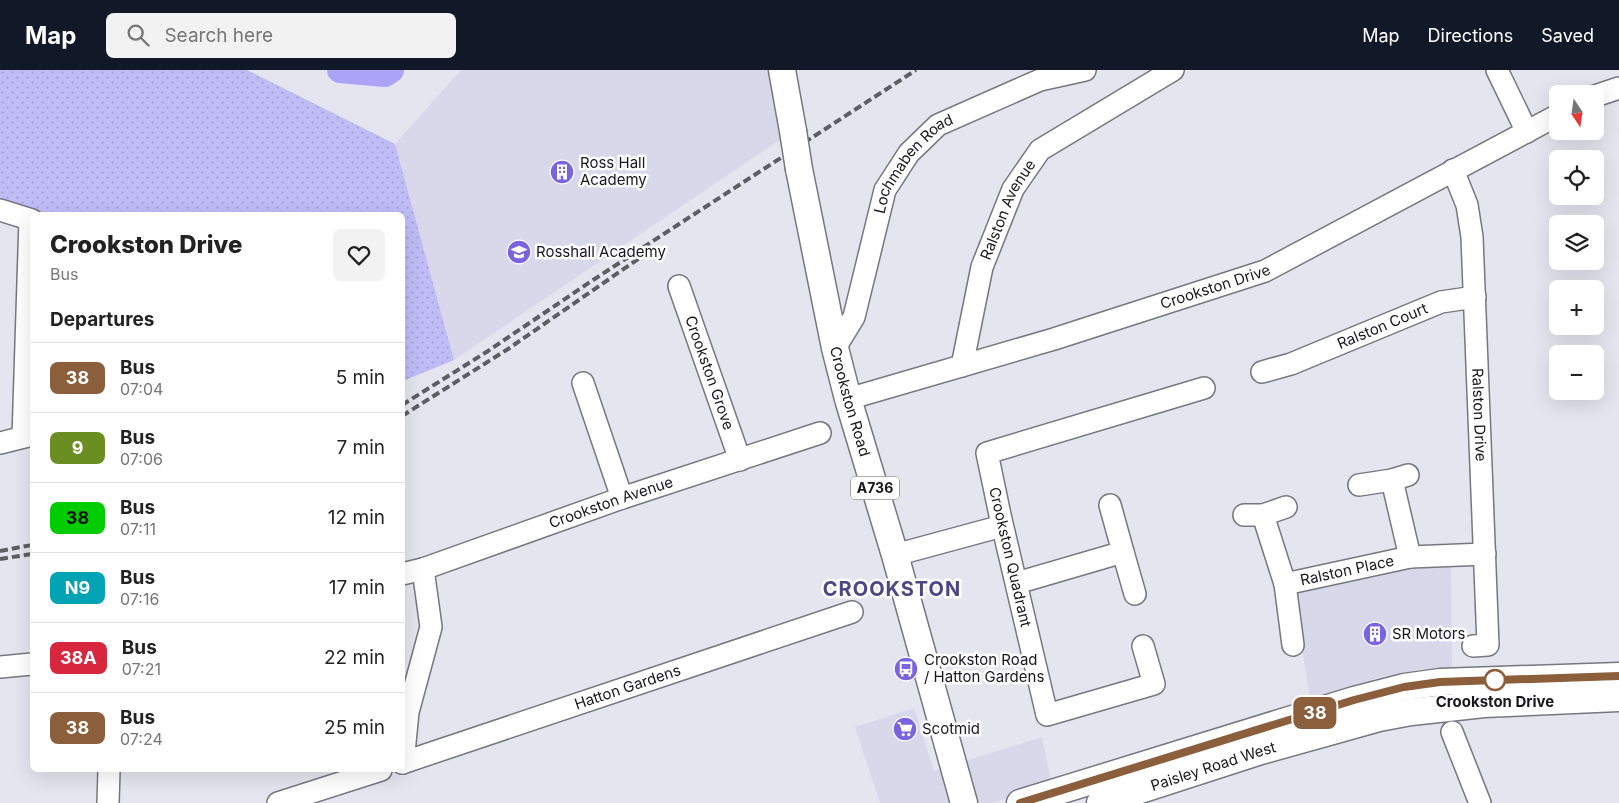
<!DOCTYPE html>
<html lang="en">
<head>
<meta charset="utf-8">
<style>
  body { margin:0; font-family:Inter,sans-serif; background:#f2f2f2; color:#222; height:100vh; display:flex; flex-direction:column; font-size:19px; white-space:nowrap }
  * { box-sizing:border-box; margin:0 }
  p { font-size:16px; color:#767676 }
  .icon { flex:none; width:28px; height:28px; fill:none; stroke:currentColor; stroke-width:2; stroke-linecap:round; stroke-linejoin:round }
  .map { position:relative; flex:1; overflow:hidden }
  .drawer { position:absolute; left:30px; top:142px; width:375px; height:560px; display:flex; flex-direction:column; background:#fff; border-radius:8px; box-shadow:0 5px 20px #0002 }
  .drawer>* { flex:none }
  .badge { padding:0 10px; border-radius:8px; font-size:18px; line-height:32px }
  .needle { width:32px; rotate:167deg }
  .buttons { position:absolute; left:1549px; top:15px; display:grid; gap:10px }
  .buttons a { display:grid; place-items:center; width:55px; height:55px; border-radius:8px; background:#fff; box-shadow:0 5px 20px #0002; font-size:25px }
  .map>.badge { position:absolute; translate:-50% -50%; box-shadow:0 0 0 2px #fff }
  h2 { padding:0 20px; font-size:19px; line-height:45px }
  .round { display:grid; place-items:center; flex:none; width:52px; height:52px; border-radius:8px; background:#f2f2f2 }
  .overview { display:flex; align-items:center; justify-content:space-between; height:85px; padding:0 20px }
  h1 { font-size:24px; font-weight:800; line-height:38px }
  ul { padding:0; list-style:none }
  li { display:flex; align-items:center; gap:15px; height:70px; padding:0 20px; border-top:1px solid #e0e0e0 }
  li div { flex:1 }
  li b { display:block; font-size:19px }
  li em { font-style:normal }
  li .badge { min-width:55px; font-weight:700; text-align:center }
  header { display:flex; align-items:center; gap:30px; box-sizing:border-box; height:70px; padding:0 25px; background:#111827; color:#fff }
  header strong { font-size:24px }
  nav { display:flex; gap:28px; margin-inline-start:auto; font-size:18px }
  .search { width:350px; height:45px; background:#f2f2f2; display:flex; align-items:center; gap:12px; box-sizing:border-box; padding:0 18px; border-radius:8px; color:#767676; font-size:19px }
  .map>svg:first-child { display:block }
  .built { fill:#d9d8ea }
  .green { fill:url(#green-dots) }
  .lines { fill:none; stroke-linecap:round; stroke-linejoin:round }
  .river { stroke:#aba3f5; stroke-width:26 }
  .minor-casing { stroke:#777781; stroke-width:24 }
  .major-casing { stroke:#777781; stroke-width:29 }
  .minor { stroke:#fff; stroke-width:21 }
  .major { stroke:#fff; stroke-width:26 }
  .rail { stroke:#5d5d63; stroke-width:4; stroke-dasharray:8 4; stroke-linecap:butt }
  .major-bridge-casing { stroke:#777781; stroke-width:29; stroke-linecap:butt }
  .major-bridge { stroke:#fff; stroke-width:26 }
  .line-casing { stroke:#fff; stroke-width:11 }
  .line { stroke:#8b5e3c; stroke-width:8 }
  .stop-dot { fill:#fff; stroke:#8b5e3c; stroke-width:2.5 }
  .labels { text-anchor:middle; stroke-width:5; stroke-linejoin:round; paint-order:stroke }
  .shield { fill:#fff; stroke:#5d5d60; stroke-width:1 }
  .shield-label { font-size:14px; font-weight:bold; fill:#18181c }
  .poi-label { font-size:15px; fill:#18181c; stroke:#fff; text-anchor:start }
  .street-label { font-size:15px; fill:#18181c; stroke:#fff }
  .stop-label { font-size:15px; font-weight:bold; fill:#18181c; stroke:#fff }
  .district-label { font-size:20px; font-weight:bold; letter-spacing:1px; fill:#4f4684; stroke:#fff }
</style>
</head>
<body>
<header>
<strong>Map</strong>
<div class="search"><svg class="icon" aria-label="search" viewBox="0 0 24 24"><circle cx="10" cy="10" r="6"/><path d="M15 15l6 6"/></svg>Search here</div>
<nav><a>Map</a><a>Directions</a><a>Saved</a></nav>
</header>
<div class="map">
<svg width="1619" height="733" viewBox="0 0 1619 733">
  <defs>
    <pattern id="green-dots" width="8" height="8" patternUnits="userSpaceOnUse" patternTransform="scale(1.25)"><rect width="8" height="8" fill="#c0bcf6"/><path d="M2 2h.1M6 6h.1" fill="none" stroke="#a4a1d2" stroke-width="1.8" stroke-linecap="round"/></pattern>
  </defs>
  <rect width="100%" height="100%" fill="#e5e5f0"/>
  <!-- built -->
  <g class="built">
    <polygon points="461,0 782,0 793,61 454,290 395,74"/>
    <polygon points="1451,493 1452,599 1420,599 1380,607 1310,629 1293,520 1409,495"/>
    <polygon points="914,638 934,701 1042,667 1052,714 992,733 880,733 855,657"/>
  </g>
  <!-- green -->
  <polygon class="green" points="0,0 247,0 395,74 454,290 403,311 402,145 39,145 0,132"/>
  <g class="lines">
    <!-- river -->
    <polyline class="river" points="340,0 385,4 391,0"/>
    <!-- minor casing -->
    <g class="minor-casing">
      <g id="minor">
        <polyline points="1497,0 1527,62"/>
        <polyline points="1595,26 1619,18"/>
        <path id="s1" d="M1453,100L1467,135L1472,167L1488,575L1473,576"/>
        <polyline points="0,140 32,150"/>
        <path id="s2" d="M679,216L740,390"/>
        <path id="s3" d="M835,278L854,247L885,120L909,83L938,55L1040,10L1085,0"/>
        <path id="s4" d="M962,296L982,197L1013,119L1040,80L1173,0"/>
        <path id="s5" d="M1262,302L1291,294L1441,232L1475,227"/>
        <polyline points="583,313 622,428"/>
        <path id="s6" d="M848,329L1054,269L1265,201L1558,45"/>
        <polyline points="23,367 30,150"/>
        <polyline points="0,373 32,365"/>
        <polyline points="1392,410 1410,487"/>
        <polyline points="1359,415 1392,410 1408,405"/>
        <polyline points="1244,445 1263,445 1286,437"/>
        <path id="s7" d="M1263,445L1285,514L1410,487L1485,484"/>
        <polyline points="1123,482 1135,524"/>
        <polyline points="895,485 1002,456"/>
        <path id="s8" d="M402,504L423,499L622,428L820,363"/>
        <polyline points="1017,513 1123,482 1110,435"/>
        <polyline points="1285,514 1293,575"/>
        <polyline points="1143,576 1154,614 1047,645 1000,445 987,383 1204,318"/>
        <polyline points="0,597 32,594"/>
        <polyline points="1452,662 1480,733"/>
        <path id="s9" d="M402,693L852,542"/>
        <polyline points="403,693 408,642 431,557 423,499"/>
        <polyline points="108,733 109,700"/>
        <polyline points="278,733 381,700"/>
      </g>
    </g>
    <!-- major casing -->
    <g class="major-casing">
      <g id="major">
        <polyline points="782,0 793,61"/>
        <path id="s10" d="M799,99L835,278L848,329L895,485L964,733"/>
        <polyline points="1020,733 1354,630 1404,617 1440,612 1619,606"/>
        <path id="s11" d="M1100,733L1261,681L1379,648L1411,642L1484,634L1619,628"/>
      </g>
    </g>
    <!-- minor -->
    <use href="#minor" class="minor"/>
    <!-- major -->
    <use href="#major" class="major"/>
    <!-- rail -->
    <g class="rail">
      <polyline points="402,335 488,281 593,210 916,0"/>
      <polyline points="402,346 508,279 641,187"/>
      <polyline points="0,481 32,475"/>
      <polyline points="0,489 32,484"/>
    </g>
    <!-- major-bridge casing -->
    <g class="major-bridge-casing">
      <polyline id="major-bridge" points="793,61 799,99"/>
    </g>
    <!-- major-bridge -->
    <use href="#major-bridge" class="major-bridge"/>
  </g>
  <g class="lines">
    <!-- line casing -->
    <g class="line-casing">
      <polyline id="line" points="1020,733 1354,630 1404,617 1440,612 1619,606"/>
    </g>
    <!-- line -->
    <use href="#line" class="line"/>
  </g>
  <!-- icons -->
  <defs>
    <g id="building-disc" transform="scale(1.25)"><circle r="9.5" fill="#7963de" stroke="#fff"/><path d="M-4-6H4V6H1V3H-1V6H-4ZM-2.5-4.3h1.7v1.8h-1.7ZM.8-4.3h1.7v1.8H.8ZM-2.5-1h1.7V.8h-1.7ZM.8-1h1.7V.8H.8Z" fill="#fff"/></g>
    <g id="school-disc" transform="scale(1.25)"><circle r="9.5" fill="#7963de" stroke="#fff"/><path d="M0-5L7-2L0 1L-7-2ZM-4 1L0 2.5L4 1V4Q0 6-4 4Z" fill="#fff"/></g>
    <g id="bus-disc" transform="scale(1.25)"><circle r="9.5" fill="#7963de" stroke="#fff"/><path d="M-5-6H5V4H4V6H2V4H-2V6H-4V4H-5ZM-3.5-4V0h7V-4ZM-3.5 1.2v1.5H-2V1.2ZM2 1.2v1.5H3.5V1.2Z" fill="#fff"/></g>
    <g id="supermarket-disc" transform="scale(1.25)"><circle r="9.5" fill="#7963de" stroke="#fff"/><path d="M-6-5.5h2.5l.6 2H6L4.5 2H-2.5L-4.4-4H-6ZM-1.5 3.2a1.3 1.3 0 1 0 .1 0ZM3 3.2a1.3 1.3 0 1 0 .1 0Z" fill="#fff"/></g>
  </defs>
  <g fill-rule="evenodd">
    <use href="#building-disc" x="562" y="102"/>
    <use href="#school-disc" x="519" y="182"/>
    <use href="#building-disc" x="1375" y="564"/>
    <use href="#bus-disc" x="906" y="599"/>
    <use href="#supermarket-disc" x="905" y="659"/>
  </g>
  <!-- markers -->
  <circle class="stop-dot" cx="1495" cy="610" r="10"/>
  <g class="labels">
    <!-- shield labels -->
    <rect class="shield" x="851" y="406.5" width="48" height="23" rx="4"/>
    <g class="shield-label">
      <text x="875" y="423">A736</text>
    </g>
    <!-- poi labels -->
    <g class="poi-label">
      <text x="580" y="98">Ross Hall<tspan x="580" dy="17">Academy</tspan></text>
      <text x="536" y="187">Rosshall Academy</text>
      <text x="1392" y="569">SR Motors</text>
      <text x="924" y="595">Crookston Road<tspan x="924" dy="17">/ Hatton Gardens</tspan></text>
      <text x="922" y="664">Scotmid</text>
    </g>
    <!-- street labels -->
    <g class="street-label">
      <text dy="5" stroke="none"><textPath href="#s3" startOffset="205">Lochmaben Road</textPath></text>
      <text dy="5" stroke="none"><textPath href="#s4" startOffset="164">Ralston Avenue</textPath></text>
      <text dy="5" stroke="none"><textPath href="#s6" startOffset="384">Crookston Drive</textPath></text>
      <text dy="5" stroke="none"><textPath href="#s5" startOffset="129">Ralston Court</textPath></text>
      <text dy="5" stroke="none"><textPath href="#s2" startOffset="92">Crookston Grove</textPath></text>
      <text dy="5" stroke="none"><textPath href="#s10" startOffset="238">Crookston Road</textPath></text>
      <text dy="5" stroke="none"><textPath href="#s1" startOffset="248">Ralston Drive</textPath></text>
      <text dy="5" stroke="none"><textPath href="#s8" startOffset="221">Crookston Avenue</textPath></text>
      <text transform="translate(1010 487) rotate(77)" y="5">Crookston Quadrant</text>
      <text dy="5" stroke="none"><textPath href="#s7" startOffset="136">Ralston Place</textPath></text>
      <text dy="5" stroke="none"><textPath href="#s9" startOffset="238">Hatton Gardens</textPath></text>
      <text dy="5" stroke="none"><textPath href="#s11" startOffset="119">Paisley Road West</textPath></text>
    </g>
    <!-- stop labels -->
    <g class="stop-label">
      <text x="1495" y="637">Crookston Drive</text>
    </g>
    <!-- district labels -->
    <g class="district-label">
      <text x="892" y="526">CROOKSTON</text>
    </g>
  </g>
</svg>
<div class="buttons">
<a><svg class="needle" viewBox="-14 -14 28 28"><path d="M0-13l5 13h-10z" fill="#e53935"/><path d="M0 13l5-13h-10z" fill="#767676"/></svg></a>
<a><svg class="icon" aria-label="locate" viewBox="0 0 24 24"><circle cx="12" cy="12" r="6"/><path d="M12 2v4M12 18v4M2 12h4M18 12h4"/></svg></a>
<a><svg class="icon" aria-label="layers" viewBox="0 0 24 24"><path d="M12 4l9 5-9 5-9-5zM3 14l9 5 9-5"/></svg></a>
<a>+</a>
<a>−</a>
</div>
<b class="badge" style="left:1315px;top:643px;background:#8b5e3c;color:#fff">38</b>
<section class="drawer">
<div class="overview"><div><h1>Crookston Drive</h1><p>Bus</p></div><a class="round"><svg class="icon" aria-label="heart" viewBox="0 0 24 24"><path d="M12 20l-8-8c-3-5 5-10 8-4 3-6 11-1 8 4z"/></svg></a></div>
<h2>Departures</h2>
<ul>
<li><span class="badge" style="background:#8b5e3c;color:#fff">38</span><div><b>Bus</b><p>07:04</p></div><em>5 min</em></li>
<li><span class="badge" style="background:#6b8e23;color:#fff">9</span><div><b>Bus</b><p>07:06</p></div><em>7 min</em></li>
<li><span class="badge" style="background:#0c0;color:#111">38</span><div><b>Bus</b><p>07:11</p></div><em>12 min</em></li>
<li><span class="badge" style="background:#00a3b4;color:#fff">N9</span><div><b>Bus</b><p>07:16</p></div><em>17 min</em></li>
<li><span class="badge" style="background:#d7263d;color:#fff">38A</span><div><b>Bus</b><p>07:21</p></div><em>22 min</em></li>
<li><span class="badge" style="background:#8b5e3c;color:#fff">38</span><div><b>Bus</b><p>07:24</p></div><em>25 min</em></li>
</ul>
</section>
</div>
</body>
</html>
